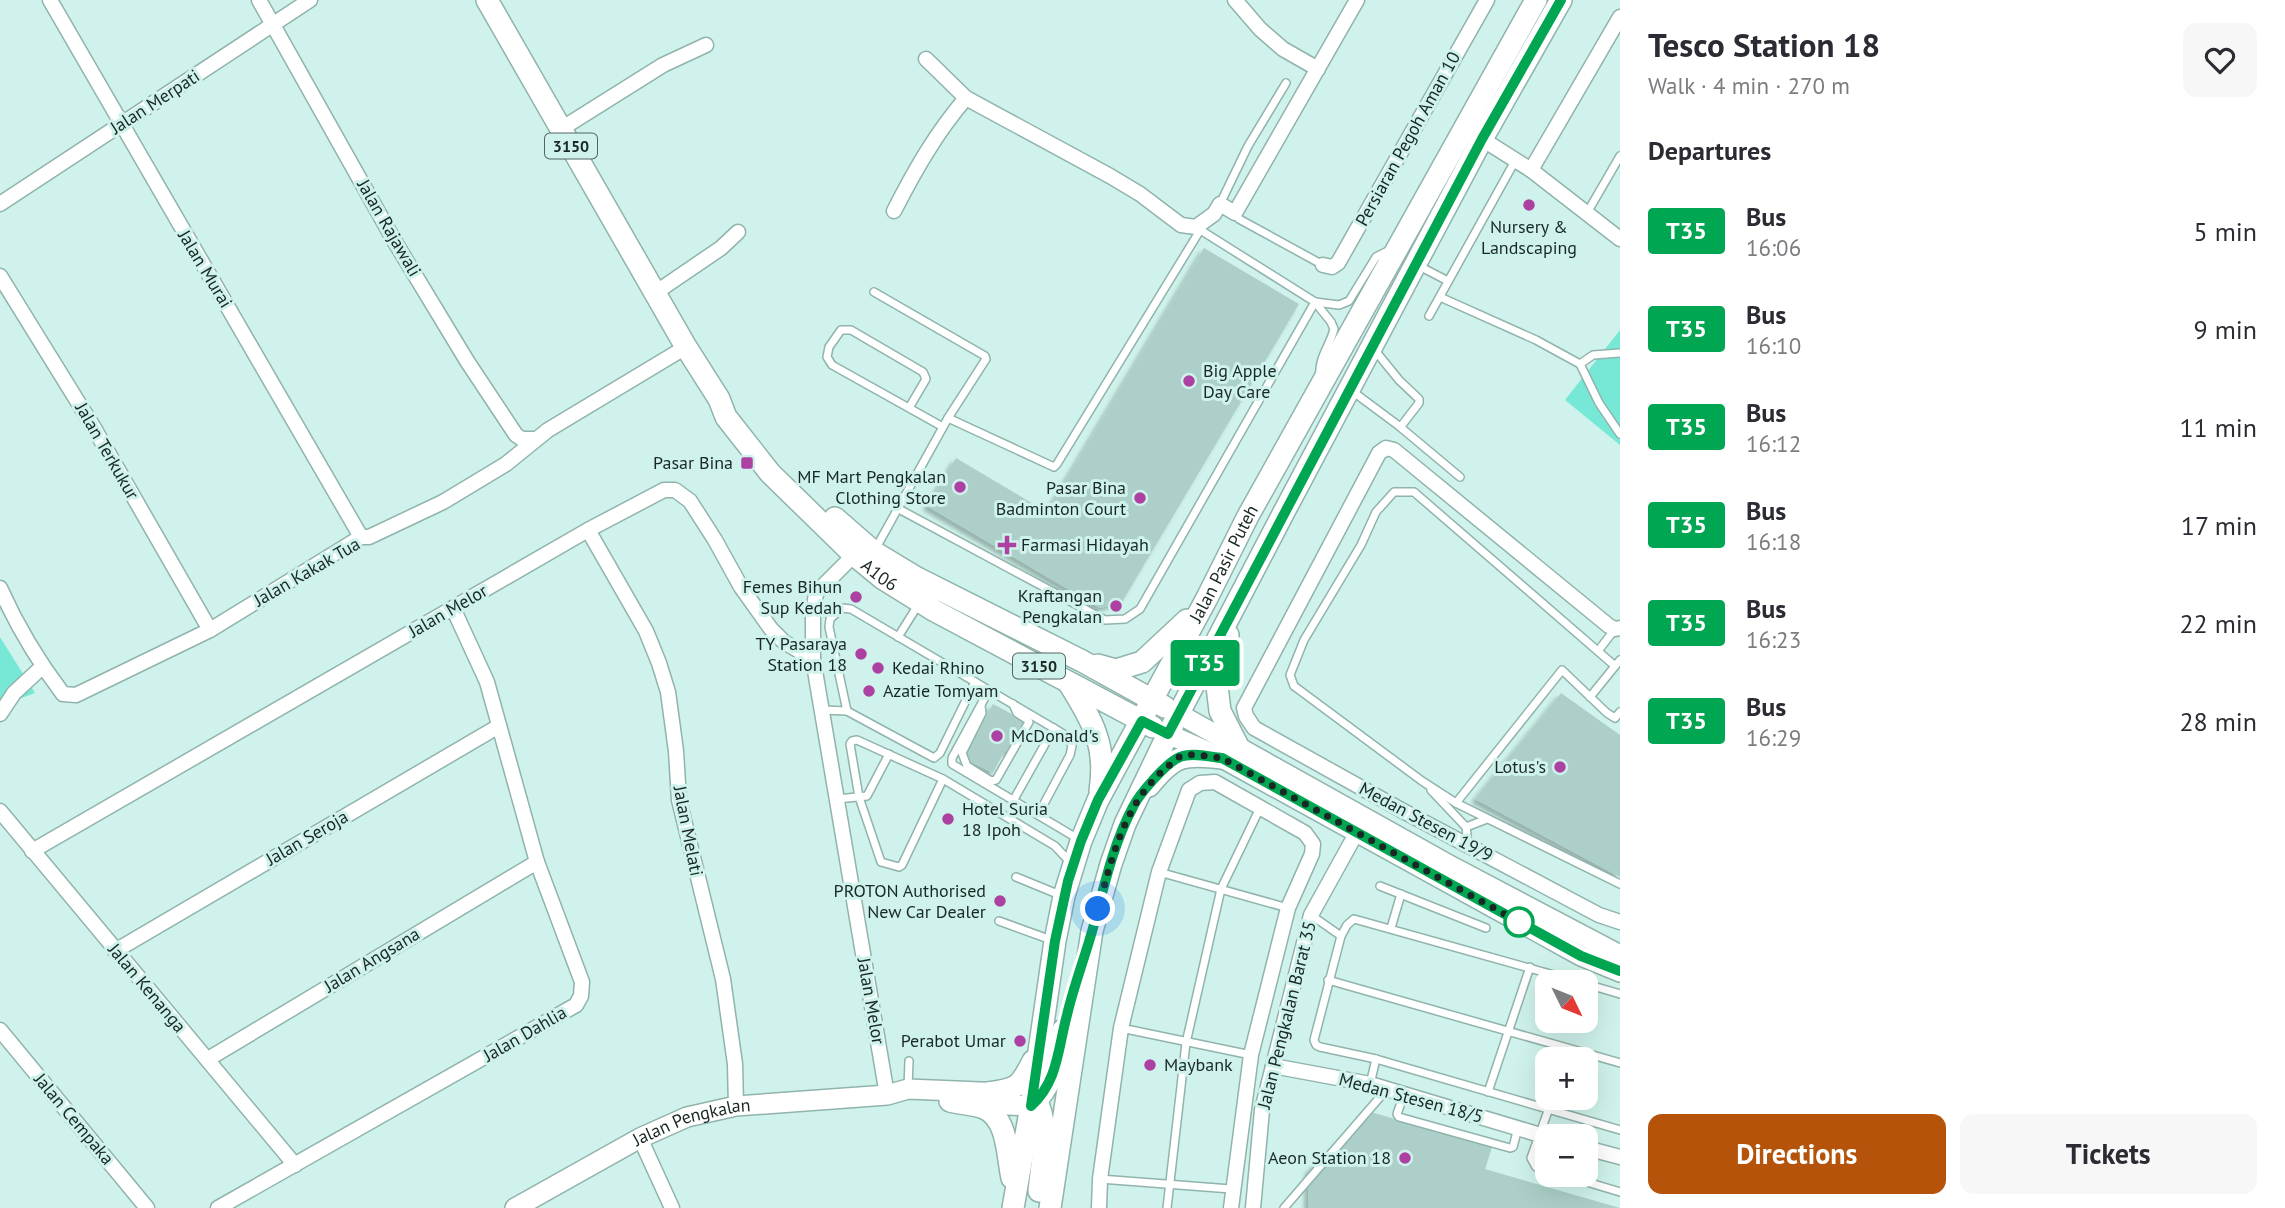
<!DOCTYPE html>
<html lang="en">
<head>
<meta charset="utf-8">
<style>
  body { margin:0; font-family:"PT Sans",sans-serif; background:#f7f7f7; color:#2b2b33; height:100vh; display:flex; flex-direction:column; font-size:26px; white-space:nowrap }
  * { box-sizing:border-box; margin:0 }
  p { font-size:23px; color:#7c7c81 }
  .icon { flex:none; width:38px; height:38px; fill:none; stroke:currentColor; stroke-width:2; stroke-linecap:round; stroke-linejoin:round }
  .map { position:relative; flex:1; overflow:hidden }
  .details { display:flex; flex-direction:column; background:#fff; width:665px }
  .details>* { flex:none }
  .badge { padding:0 14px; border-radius:5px; font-size:24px; line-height:46px }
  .needle { width:46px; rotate:133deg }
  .controls { position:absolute; left:1535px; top:970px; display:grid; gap:14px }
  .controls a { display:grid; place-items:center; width:63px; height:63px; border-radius:14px; background:#fff; box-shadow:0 7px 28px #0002; font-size:35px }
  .you { position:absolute; width:35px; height:35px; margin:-18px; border:5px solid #fff; border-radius:50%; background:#1a73e8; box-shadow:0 0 0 10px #1a73e833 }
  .map>.badge { position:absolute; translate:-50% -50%; box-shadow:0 0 0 4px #fff }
  h2 { padding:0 28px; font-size:26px; line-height:63px }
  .round { display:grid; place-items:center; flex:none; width:74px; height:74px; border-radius:14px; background:#f7f7f7 }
  .headline { display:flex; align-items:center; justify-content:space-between; height:119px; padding:0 28px }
  h1 { font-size:33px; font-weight:700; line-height:52px }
  .action { display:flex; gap:14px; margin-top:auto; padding:14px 28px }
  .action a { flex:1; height:80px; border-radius:14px; background:#b45309; color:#fff; font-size:28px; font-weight:700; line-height:80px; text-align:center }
  .action a+a { background:#f7f7f7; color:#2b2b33 }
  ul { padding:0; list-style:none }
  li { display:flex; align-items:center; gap:21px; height:98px; padding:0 28px }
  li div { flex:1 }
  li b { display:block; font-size:26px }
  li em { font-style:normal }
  li .badge { min-width:77px; font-weight:700; text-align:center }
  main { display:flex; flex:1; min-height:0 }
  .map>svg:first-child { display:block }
  .green { fill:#77e8d6 }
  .building { fill:#acd0c9; filter:url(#shadow) }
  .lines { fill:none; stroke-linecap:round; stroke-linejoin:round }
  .lane-casing { stroke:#90b3ac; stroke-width:10 }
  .street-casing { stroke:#90b3ac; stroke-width:17 }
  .secondary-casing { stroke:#90b3ac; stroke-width:22 }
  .primary-casing { stroke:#90b3ac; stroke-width:24 }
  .lane { stroke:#fff; stroke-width:7 }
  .street { stroke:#fff; stroke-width:14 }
  .secondary { stroke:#fff; stroke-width:19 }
  .primary { stroke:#fff; stroke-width:21 }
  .line-casing { stroke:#fff; stroke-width:16 }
  .line { stroke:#00a651; stroke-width:10 }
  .walk { stroke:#1a2825; stroke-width:7; stroke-dasharray:0 12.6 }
  .poi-dot { fill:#ad41a2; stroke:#cff3ec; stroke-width:2.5 }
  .stop-dot { fill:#fff; stroke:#00a651; stroke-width:3.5 }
  .labels { text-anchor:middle; stroke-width:6; stroke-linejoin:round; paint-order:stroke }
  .shield { fill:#cff3ec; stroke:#506561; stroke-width:2 }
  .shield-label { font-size:16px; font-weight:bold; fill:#1a2825 }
  .street-label { font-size:18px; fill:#1a2825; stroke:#cff3ec }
  .poi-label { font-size:18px; fill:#1a2825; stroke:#cff3ec; text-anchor:end }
</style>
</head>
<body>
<main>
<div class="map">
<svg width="1620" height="1208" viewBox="0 0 1620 1208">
  <defs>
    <filter id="shadow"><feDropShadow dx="-4" dy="4" stdDeviation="2" flood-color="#0004"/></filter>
  </defs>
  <rect width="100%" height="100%" fill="#cff3ec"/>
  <!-- green -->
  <g class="green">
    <polygon points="1620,330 1620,445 1565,400"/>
    <polygon points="0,637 35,693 0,706"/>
  </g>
  <!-- building -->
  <g class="building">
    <polygon points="1204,248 1299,304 1122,602 1100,608 927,506 956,458 1047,512"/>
    <polygon points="1561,693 1620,735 1620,877 1475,799"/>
    <polygon points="993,704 1025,721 1009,753 1005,750 993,773 969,761 966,754"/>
    <polygon points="1371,1112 1492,1147 1485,1169 1620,1208 1308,1208 1309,1170"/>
  </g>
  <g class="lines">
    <!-- lane casing -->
    <g class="lane-casing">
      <g id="lane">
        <polyline points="1220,204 1248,146 1286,83"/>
        <polyline points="1235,213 1239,219 1323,265"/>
        <polyline points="1587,213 1620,156"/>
        <polyline points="1419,266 1448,281"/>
        <polyline points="874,292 985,356 986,359 948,418"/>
        <polyline points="1440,297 1536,340 1580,364 1599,403 1620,434"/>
        <polyline points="1315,302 1339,305 1349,301 1376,257 1388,251"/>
        <polyline points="1429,316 1515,161"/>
        <polyline points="1580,364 1593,355 1620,353"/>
        <polyline points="1352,391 1399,426 1402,425 1419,403 1419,399 1399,380 1373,348"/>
        <polyline points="909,408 832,365 827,357 829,347 841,330 851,330 923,372 926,379 909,408 943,427"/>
        <polyline points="1399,426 1460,477"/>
        <polyline points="897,508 1105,620 1125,619 1140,609 1315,302"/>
        <path d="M876,548L948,418L1054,467L1057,464L1199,232L1202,231L1315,302L1331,322L1334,329C1330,346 1318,358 1320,376"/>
        <polyline points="898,637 918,605"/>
        <polyline points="1598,651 1615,629"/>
        <polyline points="1615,666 1414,492 1394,492 1376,512 1361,545 1304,640 1290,675 1294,686 1422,781 1456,803 1620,884"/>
        <polyline points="989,690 952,758 952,764 1080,840"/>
        <polyline points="1590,697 1620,660"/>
        <polyline points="981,706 982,713 962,753 967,766 991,781 996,780 1029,722 1028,720 1017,713 1013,704"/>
        <polyline points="822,710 847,711 934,758 940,753 975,682"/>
        <polyline points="847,711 829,627 830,619 842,608 851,609 1067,736 1072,746 1070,755 1038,815"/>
        <polyline points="943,779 902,865 899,867 881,862 859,797 850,744 852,741 857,740 943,779 1055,846 1070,862"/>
        <polyline points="1431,790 1466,827 1468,844"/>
        <polyline points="837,799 867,796 889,754"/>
        <polyline points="1013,801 1054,728"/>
        <polyline points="1456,803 1562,670 1607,713 1615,718 1620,712"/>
        <polyline points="1466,827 1487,819"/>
        <polyline points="1159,872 1288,908"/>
        <polyline points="1016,877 1060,895"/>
        <polyline points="1380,886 1486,928"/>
        <polyline points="1311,915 1341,936"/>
        <polyline points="999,921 1054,941"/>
        <polyline points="1391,928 1401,894"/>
        <polyline points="1328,980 1620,1063"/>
        <polyline points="1579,982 1354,919 1347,925 1341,936 1314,1040 1316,1045 1320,1047 1376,1059 1620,1130"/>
        <polyline points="1586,984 1620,994"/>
        <polyline points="1121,1028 1251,1055"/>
        <polyline points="1370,1084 1376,1059"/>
        <polyline points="908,1088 909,1061"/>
        <polyline points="1488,1092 1530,967"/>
        <polyline points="1404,1094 1397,1114 1399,1117 1510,1148 1513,1147 1518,1128"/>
        <polyline points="1547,1170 1536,1167 1531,1158 1548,1111"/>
        <polyline points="1560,1174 1620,1192"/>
        <polyline points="1100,1179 1231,1189"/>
        <polyline points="1167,1208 1186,1043 1221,889 1260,808"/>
        <polyline points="1284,1208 1387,1089"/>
      </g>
    </g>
    <!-- street casing -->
    <g class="street-casing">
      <g id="street">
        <polyline points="50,0 361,537"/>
        <polyline points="259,0 395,242 467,361 516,435 522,439 535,439"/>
        <polyline points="1235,0 1260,29 1283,49 1318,69"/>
        <polyline points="926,59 966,98"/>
        <polyline points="561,129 663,65 706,45"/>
        <polyline points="1482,139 1531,170 1620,239"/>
        <polyline points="1531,170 1620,17"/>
        <polyline points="0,204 310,0"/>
        <path d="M894,211C915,170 936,133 966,98L1110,176L1140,194L1181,225L1196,227L1214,214L1220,204L1235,213L1357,0"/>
        <polyline points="1323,265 1332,267 1338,263 1487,0"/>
        <polyline points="0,276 94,428 210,630"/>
        <polyline points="655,293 721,248 738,232"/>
        <polyline points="588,530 646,631 659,663 668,692 676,751 679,800 723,979 735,1064 736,1106"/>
        <polyline points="854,555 816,593 813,614 813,659 887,1095"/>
        <path d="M0,588C17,626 38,661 63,694L76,695L210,630L361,537H369L443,502L506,464L548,430L686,347"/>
        <polyline points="1620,628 1615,629 1609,626 1394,450 1386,448 1379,453 1244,708 1246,716 1254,728 1403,811 1599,915 1620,922"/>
        <polyline points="0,714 14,693 42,667"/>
        <polyline points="0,811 295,1165"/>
        <polyline points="32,851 588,530 664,490 675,490 690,501 715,540 741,587 771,629 784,642 813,659"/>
        <polyline points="115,951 499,726"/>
        <polyline points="0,1030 147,1208"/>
        <polyline points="208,1059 537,862"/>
        <polyline points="1273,1066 1370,1084 1547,1137"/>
        <polyline points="640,1138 672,1208"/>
        <polyline points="1586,1148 1620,1157"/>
        <polyline points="218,1208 576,1005 581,996 582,982 537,862 487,682 453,608"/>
        <polyline points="1099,1208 1100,1179 1121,1028 1159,872 1189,790 1200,783 1215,782 1305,833 1313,844 1312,854 1288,908 1251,1055 1231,1208"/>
        <polyline points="1253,1208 1262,1110 1311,915 1357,832"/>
      </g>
    </g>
    <!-- secondary casing -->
    <g class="secondary-casing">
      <g id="secondary">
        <polyline points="1179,714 1453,867 1620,955"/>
        <polyline points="1168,734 1222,758 1581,956 1620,972"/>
        <polyline points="986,1104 1031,1106"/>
        <path id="s1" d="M515,1208L640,1138L687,1117L736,1106L887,1095L908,1089L1004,1093"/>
      </g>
    </g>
    <!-- primary casing -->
    <g class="primary-casing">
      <g id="primary">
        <path id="s2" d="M487,0L686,347L719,399L726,417L770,473L854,555L882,578L935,611L1153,727"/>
        <polyline points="835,518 874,552 917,578 1082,661 1165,707"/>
        <polyline points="1228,635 1217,686 1220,711 1240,750"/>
        <polyline points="1098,665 1116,670 1142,662 1187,620"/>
        <path d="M1070,685C1093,722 1107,746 1100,791"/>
        <path d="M1149,786C1174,755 1184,753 1222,758"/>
        <path d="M988,1093C1018,1089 1020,1087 1033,1061"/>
        <path d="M1034,1096C1051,1124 1042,1159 1039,1191"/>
        <path d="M950,1101C961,1104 974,1104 984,1108C1008,1118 1007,1155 1012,1178"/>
        <path d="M1031,1106C1054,1086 1057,1059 1063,1030"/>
        <path id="s3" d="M1013,1208L1031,1106L1055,941L1064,896L1081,841L1098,800L1207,598L1248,516L1536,0"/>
        <polyline points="1050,1208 1092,931 1111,864 1125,824 1168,734 1285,510 1482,139 1561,0"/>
      </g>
    </g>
    <!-- lane -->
    <use href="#lane" class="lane"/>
    <!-- street -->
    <use href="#street" class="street"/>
    <!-- secondary -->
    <use href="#secondary" class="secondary"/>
    <!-- primary -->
    <use href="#primary" class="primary"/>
  </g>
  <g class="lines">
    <!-- line casing -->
    <g class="line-casing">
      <path id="line" d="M1561,0L1482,139L1168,734L1142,721L1098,800L1081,841L1068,881L1055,941L1031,1106C1058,1082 1058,1048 1067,1015C1074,985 1085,957 1093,928C1104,887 1113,844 1133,807C1139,794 1167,762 1180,757C1192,752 1210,757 1222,758L1581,956L1620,971"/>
    </g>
    <!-- line -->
    <use href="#line" class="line"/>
    <!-- walk -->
    <path class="walk" d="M1098,909C1112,858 1124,803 1166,768C1170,765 1175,759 1179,757C1191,752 1210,757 1222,758L1519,922"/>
  </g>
  <!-- markers -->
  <g class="poi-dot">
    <circle cx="1529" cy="205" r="7"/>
    <circle cx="1189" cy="381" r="7"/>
    <rect x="740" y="456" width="14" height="14" rx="3.5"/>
    <circle cx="960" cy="487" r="7"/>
    <circle cx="1140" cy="498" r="7"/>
    <path d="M1003.5 534.5h7v7h7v7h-7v7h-7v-7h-7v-7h7z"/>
    <circle cx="856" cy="597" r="7"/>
    <circle cx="1116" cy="606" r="7"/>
    <circle cx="861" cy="654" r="7"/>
    <circle cx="878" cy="668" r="7"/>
    <circle cx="869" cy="691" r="7"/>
    <circle cx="997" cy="736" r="7"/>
    <circle cx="1560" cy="767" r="7"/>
    <circle cx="948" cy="819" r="7"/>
    <circle cx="1000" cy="901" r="7"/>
    <circle cx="1020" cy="1041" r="7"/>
    <circle cx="1150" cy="1065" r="7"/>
    <circle cx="1405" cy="1158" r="7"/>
  </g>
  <circle class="stop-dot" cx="1519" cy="922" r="14"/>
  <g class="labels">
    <!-- shield labels -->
    <g class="shield">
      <rect x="545" y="133.5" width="52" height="25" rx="5"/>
      <rect x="1013" y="653.5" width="52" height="25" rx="5"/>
    </g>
    <g class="shield-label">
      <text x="571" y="152">3150</text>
      <text x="1039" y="672">3150</text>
    </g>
    <!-- street labels -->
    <g class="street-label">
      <text transform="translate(155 102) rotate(-33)" y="6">Jalan Merpati</text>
      <text transform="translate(1408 139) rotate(-61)" y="6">Persiaran Pegoh Aman 10</text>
      <text transform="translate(389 228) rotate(60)" y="6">Jalan Rajawali</text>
      <text transform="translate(205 269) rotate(59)" y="6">Jalan Murai</text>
      <text transform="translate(107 451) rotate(60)" y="6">Jalan Terkukur</text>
      <text dy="6" stroke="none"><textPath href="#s3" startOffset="686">Jalan Pasir Puteh</textPath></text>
      <text transform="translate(307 572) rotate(-30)" y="6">Jalan Kakak Tua</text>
      <text dy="6" stroke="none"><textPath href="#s2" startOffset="702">A106</textPath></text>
      <text transform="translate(448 611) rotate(-30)" y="6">Jalan Melor</text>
      <text transform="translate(1426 822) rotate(28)" y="6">Medan Stesen 19/9</text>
      <text transform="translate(688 831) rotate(79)" y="6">Jalan Melati</text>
      <text transform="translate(307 838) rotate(-30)" y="6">Jalan Seroja</text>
      <text transform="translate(372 960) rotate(-31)" y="6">Jalan Angsana</text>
      <text transform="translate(147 988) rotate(50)" y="6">Jalan Kenanga</text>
      <text transform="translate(871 1001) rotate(80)" y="6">Jalan Melor</text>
      <text transform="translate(1287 1015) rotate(-76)" y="6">Jalan Pengkalan Barat 35</text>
      <text transform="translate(525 1034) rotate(-30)" y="6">Jalan Dahlia</text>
      <text transform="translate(1411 1098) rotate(15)" y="6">Medan Stesen 18/5</text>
      <text transform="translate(74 1119) rotate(50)" y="6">Jalan Cempaka</text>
      <text dy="6" stroke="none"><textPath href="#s1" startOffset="198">Jalan Pengkalan</textPath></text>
    </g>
    <!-- poi labels -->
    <g class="poi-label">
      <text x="1529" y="233" text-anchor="middle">Nursery &amp;<tspan x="1529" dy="21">Landscaping</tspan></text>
      <text x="1203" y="377" text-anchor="start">Big Apple<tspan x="1203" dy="21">Day Care</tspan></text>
      <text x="733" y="469">Pasar Bina</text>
      <text x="946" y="483">MF Mart Pengkalan<tspan x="946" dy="21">Clothing Store</tspan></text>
      <text x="1126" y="494">Pasar Bina<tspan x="1126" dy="21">Badminton Court</tspan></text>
      <text x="1021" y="551" text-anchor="start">Farmasi Hidayah</text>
      <text x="842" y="593">Femes Bihun<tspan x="842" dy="21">Sup Kedah</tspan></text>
      <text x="1102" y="602">Kraftangan<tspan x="1102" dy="21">Pengkalan</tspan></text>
      <text x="847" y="650">TY Pasaraya<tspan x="847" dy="21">Station 18</tspan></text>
      <text x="892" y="674" text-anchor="start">Kedai Rhino</text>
      <text x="883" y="697" text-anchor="start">Azatie Tomyam</text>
      <text x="1011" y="742" text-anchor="start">McDonald's</text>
      <text x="1546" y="773">Lotus's</text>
      <text x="962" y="815" text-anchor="start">Hotel Suria<tspan x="962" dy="21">18 Ipoh</tspan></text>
      <text x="986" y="897">PROTON Authorised<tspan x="986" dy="21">New Car Dealer</tspan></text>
      <text x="1006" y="1047">Perabot Umar</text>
      <text x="1164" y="1071" text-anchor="start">Maybank</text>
      <text x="1391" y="1164">Aeon Station 18</text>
    </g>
  </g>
</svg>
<div class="controls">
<a><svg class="needle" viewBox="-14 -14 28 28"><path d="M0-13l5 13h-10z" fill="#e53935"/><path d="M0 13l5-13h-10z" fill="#7c7c81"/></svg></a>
<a>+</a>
<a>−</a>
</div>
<div class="you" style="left:1098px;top:909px"></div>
<b class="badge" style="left:1205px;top:663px;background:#00a651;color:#fff">T35</b>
</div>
<section class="details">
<div class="headline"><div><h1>Tesco Station 18</h1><p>Walk · 4 min · 270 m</p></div><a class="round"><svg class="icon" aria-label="heart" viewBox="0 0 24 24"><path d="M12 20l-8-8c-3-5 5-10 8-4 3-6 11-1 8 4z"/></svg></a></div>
<h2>Departures</h2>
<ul>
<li><span class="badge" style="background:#00a651;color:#fff">T35</span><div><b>Bus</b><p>16:06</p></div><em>5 min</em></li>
<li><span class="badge" style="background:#00a651;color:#fff">T35</span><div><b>Bus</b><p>16:10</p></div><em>9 min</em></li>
<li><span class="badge" style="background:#00a651;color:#fff">T35</span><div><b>Bus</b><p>16:12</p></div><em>11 min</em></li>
<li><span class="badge" style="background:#00a651;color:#fff">T35</span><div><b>Bus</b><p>16:18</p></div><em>17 min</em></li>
<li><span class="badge" style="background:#00a651;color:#fff">T35</span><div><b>Bus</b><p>16:23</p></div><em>22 min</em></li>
<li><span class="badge" style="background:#00a651;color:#fff">T35</span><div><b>Bus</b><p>16:29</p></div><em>28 min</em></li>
</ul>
<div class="action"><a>Directions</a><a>Tickets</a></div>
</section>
</main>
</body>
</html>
